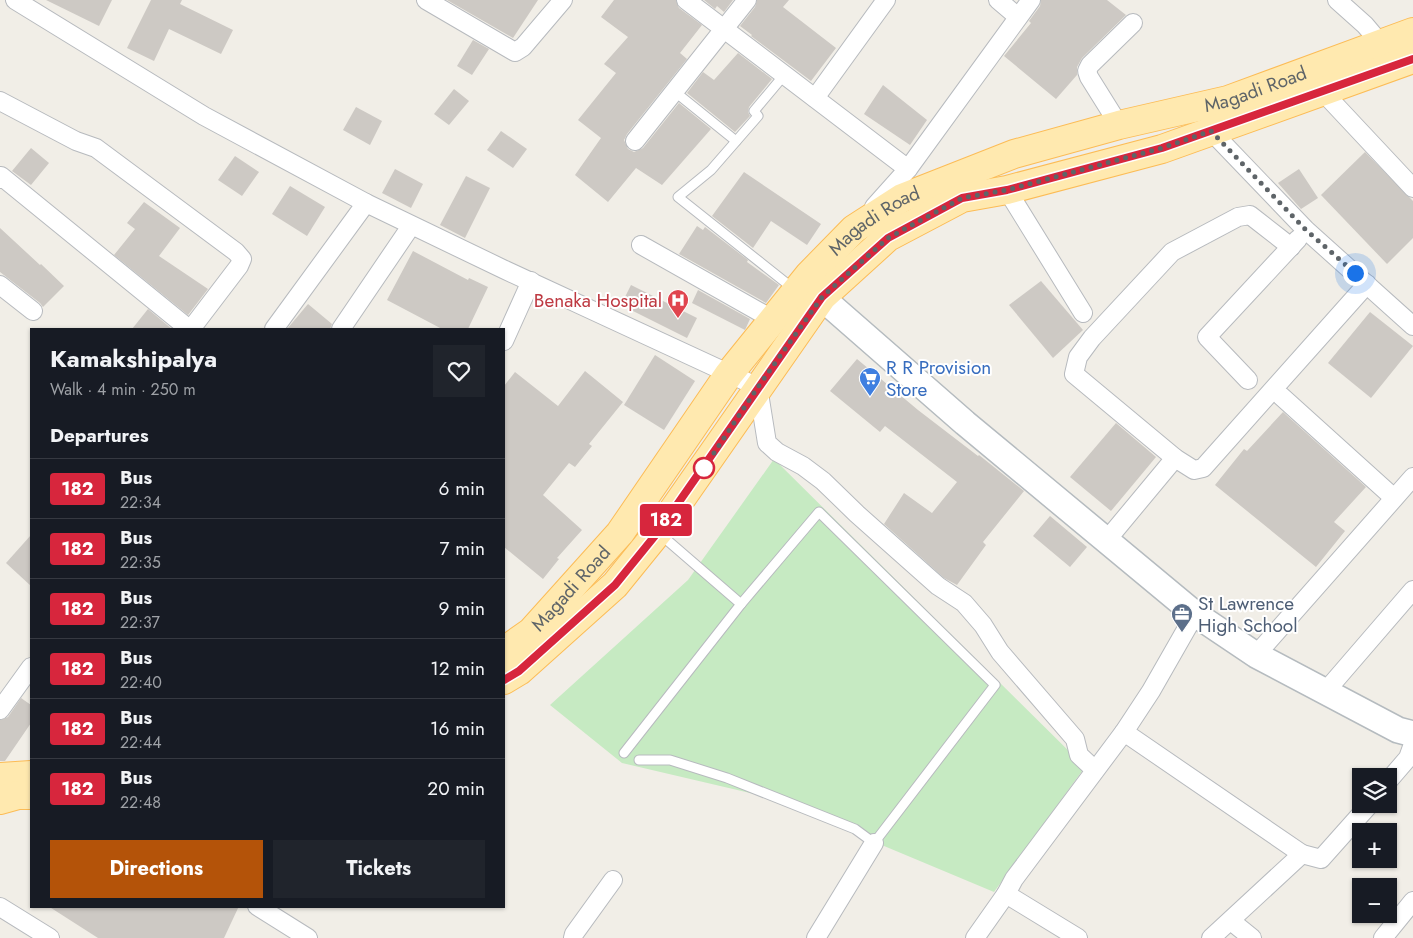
<!DOCTYPE html>
<html lang="en">
<head>
<meta charset="utf-8">
<style>
  body { margin:0; font-family:Jost,sans-serif; background:#20242c; color:#f1f3f6; height:100vh; display:flex; flex-direction:column; font-size:19px; white-space:nowrap }
  * { box-sizing:border-box; margin:0 }
  p { font-size:16px; color:#9ea1a6 }
  .icon { flex:none; width:28px; height:28px; fill:none; stroke:currentColor; stroke-width:2; stroke-linecap:round; stroke-linejoin:round }
  .map { position:relative; flex:1; overflow:hidden }
  .drawer { position:absolute; left:30px; top:328px; width:475px; height:580px; display:flex; flex-direction:column; background:#171b24; border-radius:0px; box-shadow:0 1px 4px #0004 }
  .drawer>* { flex:none }
  .badge { padding:0 10px; border-radius:4px; font-size:18px; line-height:32px }
  .buttons { position:absolute; left:1352px; top:768px; display:grid; gap:10px }
  .buttons a { display:grid; place-items:center; width:45px; height:45px; border-radius:0px; background:#171b24; box-shadow:0 1px 4px #0004; font-size:25px }
  .you { position:absolute; width:25px; height:25px; margin:-12px; border:4px solid #fff; border-radius:50%; background:#1a73e8; box-shadow:0 0 0 8px #1a73e833 }
  .map>.badge { position:absolute; translate:-50% -50%; box-shadow:0 0 0 2px #fff }
  h2 { padding:0 20px; font-size:19px; line-height:45px }
  .round { display:grid; place-items:center; flex:none; width:52px; height:52px; border-radius:0px; background:#20242c }
  .summary { display:flex; align-items:center; justify-content:space-between; height:85px; padding:0 20px }
  h1 { font-size:24px; font-weight:700; line-height:38px }
  .primary-button { display:flex; gap:10px; margin-top:auto; padding:10px 20px }
  .primary-button a { flex:1; height:58px; border-radius:0px; background:#b45309; color:#fff; font-size:20px; font-weight:700; line-height:58px; text-align:center }
  .primary-button a+a { background:#20242c; color:#f1f3f6 }
  ul { padding:0; list-style:none }
  li { display:flex; align-items:center; gap:15px; height:60px; padding:0 20px; border-top:1px solid #363941 }
  li div { flex:1 }
  li b { display:block; font-size:19px }
  li em { font-style:normal }
  li .badge { min-width:55px; font-weight:700; text-align:center }
  .map>svg:first-child { display:block }
  .green { fill:#c6eac2 }
  .building { fill:#cdc9c4 }
  .lines { fill:none; stroke-linecap:round; stroke-linejoin:round }
  .lane-casing { stroke:#b7babe; stroke-width:11 }
  .street-casing { stroke:#b7babe; stroke-width:20 }
  .secondary-casing { stroke:#b5bbbf; stroke-width:28 }
  .primary-casing { stroke:#fcbc56; stroke-width:30 }
  .lane { stroke:#fff; stroke-width:9 }
  .street { stroke:#fff; stroke-width:18 }
  .secondary { stroke:#fff; stroke-width:25 }
  .primary { stroke:#ffe9af; stroke-width:28 }
  .line-casing { stroke:#fff; stroke-width:11 }
  .line { stroke:#d7263d; stroke-width:8 }
  .walk { stroke:#5e6468; stroke-width:5; stroke-dasharray:0 9 }
  .stop-dot { fill:#fff; stroke:#d7263d; stroke-width:2.5 }
  .labels { text-anchor:middle; stroke-width:4; stroke-linejoin:round; paint-order:stroke }
  .street-label { font-size:19px; fill:#5e6468; stroke:#fff }
  .health-label { font-size:19px; fill:#be3a42; stroke:#fff; text-anchor:end }
  .shop-label { font-size:19px; fill:#366cbe; stroke:#fff; text-anchor:start }
  .service-label { font-size:19px; fill:#4e5e75; stroke:#fff; text-anchor:start }
</style>
</head>
<body>
<div class="map">
<svg width="1413" height="938" viewBox="0 0 1413 938">
  <rect width="100%" height="100%" fill="#f1eee7"/>
  <!-- green -->
  <polygon class="green" points="774,459 1085,767 994,892 767,797 622,763 550,705 688,580"/>
  <!-- building -->
  <g class="building">
    <polygon points="46,0 112,0 99,26"/>
    <polygon points="151,0 182,0 180,4 233,30 221,54 169,29 154,61 127,48"/>
    <polygon points="447,0 538,0 513,38"/>
    <polygon points="614,0 676,0 679,8 702,25 680,53 687,59 627,134 624,140 628,149 634,152 643,148 679,103 711,129 662,185 636,168 608,202 575,175 601,138 578,120 616,73 604,64 628,37 601,17"/>
    <polygon points="704,0 733,0 724,12 717,6 715,9"/>
    <polygon points="757,0 789,0 783,7 836,48 811,81 751,36 752,35 740,26 755,7"/>
    <polygon points="1041,0 1107,0 1126,15 1082,58 1077,67 1077,75 1056,99 1004,56 1031,23 1029,21 1040,6"/>
    <polygon points="473,40 489,49 472,75 457,66"/>
    <polygon points="738,53 772,79 749,107 748,112 750,116 735,132 687,93 703,72 714,80"/>
    <polygon points="883,85 927,120 910,145 864,114"/>
    <polygon points="454,89 469,101 449,125 434,114"/>
    <polygon points="356,107 382,121 370,145 343,130"/>
    <polygon points="501,131 527,149 513,168 487,150"/>
    <polygon points="31,148 49,163 31,185 12,171"/>
    <polygon points="1365,152 1413,201 1413,238 1387,264 1321,195"/>
    <polygon points="235,156 259,172 242,196 218,180"/>
    <polygon points="395,169 423,184 411,208 382,193"/>
    <polygon points="1299,169 1318,198 1301,209 1278,183"/>
    <polygon points="744,172 821,224 807,245 771,221 753,248 712,216"/>
    <polygon points="466,176 490,188 465,238 440,225"/>
    <polygon points="290,186 325,207 307,236 272,214"/>
    <polygon points="144,202 180,228 159,256 208,289 188,315 114,255 135,229 127,223"/>
    <polygon points="697,226 703,230 705,227 748,260 747,262 779,285 766,303 679,254"/>
    <polygon points="0,228 40,265 41,264 64,286 43,307 40,303 0,272"/>
    <polygon points="413,251 468,280 469,278 488,287 468,329 442,329 387,300"/>
    <polygon points="1041,281 1083,330 1053,358 1009,305"/>
    <polygon points="631,285 697,318 687,338 621,305"/>
    <polygon points="698,290 750,319 745,330 692,303"/>
    <polygon points="308,304 332,324 330,329 287,329"/>
    <polygon points="148,309 172,329 132,329"/>
    <polygon points="1370,312 1413,346 1371,398 1328,363"/>
    <polygon points="655,355 695,381 664,430 624,405"/>
    <polygon points="857,359 918,410 978,456 979,455 1024,491 983,542 986,545 957,585 944,578 884,524 904,493 932,513 957,482 885,426 880,432 830,391"/>
    <polygon points="585,371 623,402 589,444 592,446 575,467 569,463 543,495 582,530 557,558 559,559 543,579 504,547 504,386 515,372 558,406"/>
    <polygon points="1283,412 1366,487 1334,522 1345,531 1316,567 1215,485 1244,449 1247,451"/>
    <polygon points="1116,423 1156,457 1111,511 1070,477"/>
    <polygon points="1050,516 1087,547 1070,567 1033,536"/>
    <polygon points="31,535 31,586 6,563"/>
    <polygon points="21,698 31,705 31,723 5,761 0,761 0,720 8,717"/>
    <polygon points="48,906 239,906 224,938 98,938"/>
  </g>
  <g class="lines">
    <!-- lane casing -->
    <g class="lane-casing">
      <g id="lane">
        <polyline points="785,74 754,111 758,116 711,170 678,197 795,290"/>
        <polyline points="674,91 736,141"/>
        <polyline points="660,534 741,604"/>
        <polyline points="624,753 741,604 819,512 995,685 874,843 855,829 727,778 670,760 639,760"/>
      </g>
    </g>
    <!-- street casing -->
    <g class="street-casing">
      <g id="street">
        <polyline points="15,0 204,116 366,203 503,269 758,387 767,443 777,452 803,466 823,481 857,514 938,586 964,603 983,625 1000,652 1075,739 1079,755 1095,770"/>
        <polyline points="426,0 515,52 523,47 563,0"/>
        <polyline points="686,0 908,169"/>
        <polyline points="998,0 1018,17"/>
        <polyline points="1337,0 1365,25 1381,44"/>
        <polyline points="1323,92 1413,188"/>
        <polyline points="815,98 886,0"/>
        <polyline points="0,101 76,141 96,148 236,252 242,259 239,266 191,329"/>
        <polyline points="1119,125 1089,77 1087,71 1090,65 1133,23"/>
        <polyline points="1211,131 1306,230 1413,326"/>
        <polyline points="635,141 747,0"/>
        <polyline points="0,179 1,176 189,329"/>
        <polyline points="1007,190 1083,313"/>
        <polyline points="874,207 908,169 1031,0"/>
        <polyline points="641,245 772,319"/>
        <polyline points="1291,247 1250,215 1238,217 1172,252 1092,338 1078,357 1074,374 1175,458 1194,470 1203,468 1367,284"/>
        <polyline points="0,285 33,311"/>
        <polyline points="274,329 366,203"/>
        <polyline points="341,329 411,226"/>
        <polyline points="504,341 531,281"/>
        <polyline points="1248,380 1207,337 1298,239"/>
        <polyline points="1281,396 1394,498"/>
        <polyline points="1106,541 1175,458"/>
        <polyline points="1256,655 1413,477"/>
        <polyline points="1325,692 1413,590"/>
        <polyline points="0,710 31,667"/>
        <polyline points="1124,732 1302,854"/>
        <polyline points="1389,780 1408,758 1413,744"/>
        <polyline points="1006,894 1078,938"/>
        <polyline points="257,906 308,938"/>
        <polyline points="0,907 50,938"/>
        <polyline points="1231,921 1252,938"/>
        <polyline points="573,938 574,934 613,880"/>
        <polyline points="816,938 874,843"/>
        <polyline points="975,938 1006,894 1014,879 1124,732 1151,691 1195,614"/>
        <polyline points="1211,938 1302,854 1321,859 1370,804"/>
        <polyline points="1383,938 1413,901"/>
      </g>
    </g>
    <!-- secondary casing -->
    <g class="secondary-casing">
      <polyline id="secondary" points="806,284 965,423 1195,614 1256,655 1398,730 1413,734"/>
    </g>
    <!-- primary casing -->
    <g class="primary-casing">
      <g id="primary">
        <path id="s1" d="M504,651L531,632L620,533L729,374L809,275L854,229L902,198L1014,154L1119,125L1228,100L1413,32"/>
        <polyline points="504,680 519,671 615,585 658,532 822,297 888,237 962,198 1007,190 1162,149 1413,59"/>
        <polyline points="0,777 31,775"/>
        <polyline points="0,800 18,795 31,795"/>
      </g>
    </g>
    <!-- lane -->
    <use href="#lane" class="lane"/>
    <!-- street -->
    <use href="#street" class="street"/>
    <!-- secondary -->
    <use href="#secondary" class="secondary"/>
    <!-- primary -->
    <use href="#primary" class="primary"/>
  </g>
  <g class="lines">
    <!-- line casing -->
    <g class="line-casing">
      <polyline id="line" points="504,680 519,671 615,585 658,532 822,297 888,238 962,198 1007,190 1162,148 1413,59"/>
    </g>
    <!-- line -->
    <use href="#line" class="line"/>
    <!-- walk -->
    <polyline class="walk" points="704,468 758,387 822,297 888,238 962,198 1007,190 1162,148 1211,131 1306,230 1355,273"/>
  </g>
  <!-- icons -->
  <defs>
    <g id="hospital-pin" transform="scale(1.125)"><path d="M0 17L-7.5 6A9.5 9.5 0 1 1 7.5 6Z" fill="#e0444e" stroke="#fff"/><path d="M-5-5h3v3.5h4V-5h3V5h-3V1.5h-4V5h-3Z" fill="#fff"/></g>
    <g id="supermarket-pin" transform="scale(1.125)"><path d="M0 17L-7.5 6A9.5 9.5 0 1 1 7.5 6Z" fill="#3f7fe0" stroke="#fff"/><path d="M-6-5.5h2.5l.6 2H6L4.5 2H-2.5L-4.4-4H-6ZM-1.5 3.2a1.3 1.3 0 1 0 .1 0ZM3 3.2a1.3 1.3 0 1 0 .1 0Z" fill="#fff"/></g>
    <g id="office-pin" transform="scale(1.125)"><path d="M0 17L-7.5 6A9.5 9.5 0 1 1 7.5 6Z" fill="#5c6f8a" stroke="#fff"/><path d="M-6-3h4V-5.5h4V-3h4V5H-6ZM-1-4.5V-3h2v-1.5ZM-6 0V1H6V0Z" fill="#fff"/></g>
  </defs>
  <g fill-rule="evenodd">
    <use href="#hospital-pin" x="678" y="300"/>
    <use href="#supermarket-pin" x="870" y="378"/>
    <use href="#office-pin" x="1182" y="614"/>
  </g>
  <!-- markers -->
  <circle class="stop-dot" cx="704" cy="468" r="10"/>
  <g class="labels">
    <!-- street labels -->
    <g class="street-label">
      <text dy="7" stroke="none"><textPath href="#s1" startOffset="978">Magadi Road</textPath></text>
      <text dy="7" stroke="none"><textPath href="#s1" startOffset="572">Magadi Road</textPath></text>
      <text dy="7" stroke="none"><textPath href="#s1" startOffset="92">Magadi Road</textPath></text>
    </g>
    <!-- health labels -->
    <g class="health-label">
      <text x="662" y="307">Benaka Hospital</text>
    </g>
    <!-- shop labels -->
    <g class="shop-label">
      <text x="886" y="374">R R Provision<tspan x="886" dy="22">Store</tspan></text>
    </g>
    <!-- service labels -->
    <g class="service-label">
      <text x="1198" y="610">St Lawrence<tspan x="1198" dy="22">High School</tspan></text>
    </g>
  </g>
</svg>
<div class="buttons">
<a><svg class="icon" aria-label="layers" viewBox="0 0 24 24"><path d="M12 4l9 5-9 5-9-5zM3 14l9 5 9-5"/></svg></a>
<a>+</a>
<a>−</a>
</div>
<div class="you" style="left:1355px;top:273px"></div>
<b class="badge" style="left:666px;top:520px;background:#d7263d;color:#fff">182</b>
<section class="drawer">
<div class="summary"><div><h1>Kamakshipalya</h1><p>Walk · 4 min · 250 m</p></div><a class="round"><svg class="icon" aria-label="heart" viewBox="0 0 24 24"><path d="M12 20l-8-8c-3-5 5-10 8-4 3-6 11-1 8 4z"/></svg></a></div>
<h2>Departures</h2>
<ul>
<li><span class="badge" style="background:#d7263d;color:#fff">182</span><div><b>Bus</b><p>22:34</p></div><em>6 min</em></li>
<li><span class="badge" style="background:#d7263d;color:#fff">182</span><div><b>Bus</b><p>22:35</p></div><em>7 min</em></li>
<li><span class="badge" style="background:#d7263d;color:#fff">182</span><div><b>Bus</b><p>22:37</p></div><em>9 min</em></li>
<li><span class="badge" style="background:#d7263d;color:#fff">182</span><div><b>Bus</b><p>22:40</p></div><em>12 min</em></li>
<li><span class="badge" style="background:#d7263d;color:#fff">182</span><div><b>Bus</b><p>22:44</p></div><em>16 min</em></li>
<li><span class="badge" style="background:#d7263d;color:#fff">182</span><div><b>Bus</b><p>22:48</p></div><em>20 min</em></li>
</ul>
<div class="primary-button"><a>Directions</a><a>Tickets</a></div>
</section>
</div>
</body>
</html>
